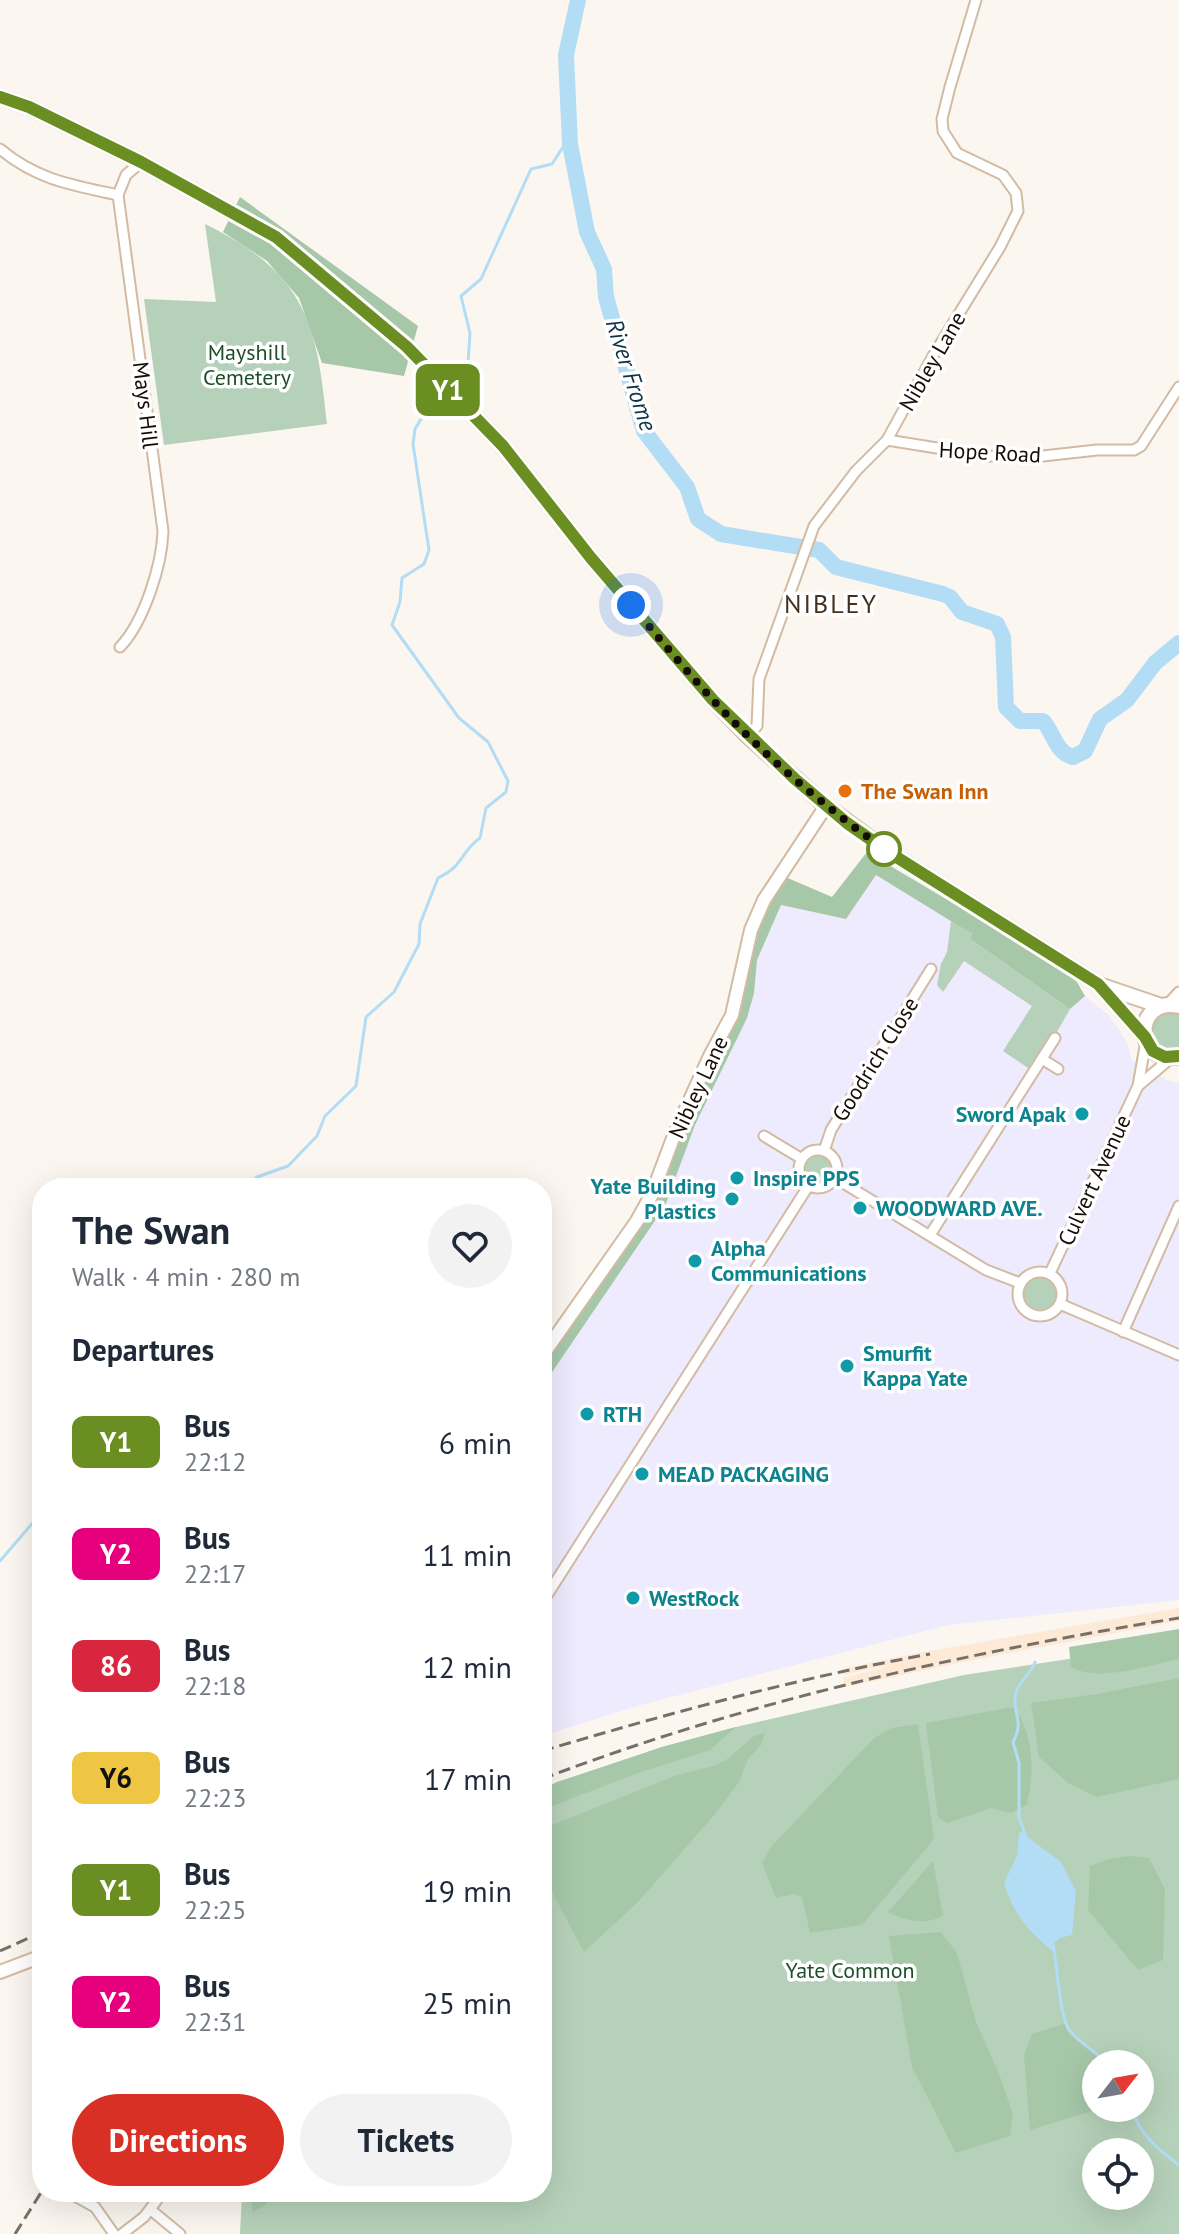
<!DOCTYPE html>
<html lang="en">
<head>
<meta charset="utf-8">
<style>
  body { margin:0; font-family:"PT Sans",sans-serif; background:#f2f2f3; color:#1f2937; height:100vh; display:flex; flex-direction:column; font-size:30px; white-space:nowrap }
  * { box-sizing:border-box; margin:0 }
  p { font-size:26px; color:#747a83 }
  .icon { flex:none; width:44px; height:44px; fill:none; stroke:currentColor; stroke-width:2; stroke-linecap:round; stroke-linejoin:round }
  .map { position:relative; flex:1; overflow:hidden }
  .drawer { position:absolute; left:32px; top:1178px; width:520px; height:1024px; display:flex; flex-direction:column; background:#fff; border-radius:32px; box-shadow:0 8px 32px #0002 }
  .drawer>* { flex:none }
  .badge { padding:0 16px; border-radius:12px; font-size:28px; line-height:52px }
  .needle { width:52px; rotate:59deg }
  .buttons { position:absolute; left:1082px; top:2050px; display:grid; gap:16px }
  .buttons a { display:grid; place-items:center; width:72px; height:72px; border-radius:50%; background:#fff; box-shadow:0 8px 32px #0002; font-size:40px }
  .you { position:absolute; width:40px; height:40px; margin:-20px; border:6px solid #fff; border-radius:50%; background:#1a73e8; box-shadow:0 0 0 12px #1a73e833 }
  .map>.badge { position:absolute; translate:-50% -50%; box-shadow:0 0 0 4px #fff }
  h2 { padding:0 40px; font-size:30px; line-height:72px }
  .round { display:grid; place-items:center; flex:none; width:84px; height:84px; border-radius:42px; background:#f2f2f3 }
  .headline { display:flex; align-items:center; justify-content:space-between; height:136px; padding:0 40px }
  h1 { font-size:38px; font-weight:700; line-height:60px }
  .cta { display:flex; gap:16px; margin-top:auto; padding:16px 40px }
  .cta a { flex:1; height:92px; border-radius:48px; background:#d93025; color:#fff; font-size:32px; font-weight:700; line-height:92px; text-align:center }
  .cta a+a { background:#f2f2f3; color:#1f2937 }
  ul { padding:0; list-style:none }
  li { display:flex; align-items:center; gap:24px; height:112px; padding:0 40px }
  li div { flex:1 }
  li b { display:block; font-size:30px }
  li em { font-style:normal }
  li .badge { min-width:88px; font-weight:700; text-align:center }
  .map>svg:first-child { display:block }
  .built { fill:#fcead7 }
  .industrial { fill:#edebfd }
  .green { fill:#b6d1b9; fill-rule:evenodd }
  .forest { fill:#a6c8a9 }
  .water { fill:#b2ddf5 }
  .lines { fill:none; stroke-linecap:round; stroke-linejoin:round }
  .stream { stroke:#b2ddf5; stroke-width:3 }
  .river { stroke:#b2ddf5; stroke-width:16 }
  .street-casing { stroke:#d3bba3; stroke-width:13 }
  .secondary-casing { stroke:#d3bba3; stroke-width:16 }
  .primary-casing { stroke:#d3bba3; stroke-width:18 }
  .street { stroke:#fff; stroke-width:9 }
  .secondary { stroke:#fff; stroke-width:12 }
  .primary { stroke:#fff; stroke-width:14 }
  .rail { stroke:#777069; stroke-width:3; stroke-dasharray:12 6; stroke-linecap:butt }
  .line-casing { stroke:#fff; stroke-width:18 }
  .line { stroke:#6b8e23; stroke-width:12 }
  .walk { stroke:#150d05; stroke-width:8; stroke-dasharray:0 14.4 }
  .food-dot { fill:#e8710a; stroke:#fff; stroke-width:3 }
  .stop-dot { fill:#fff; stroke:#6b8e23; stroke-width:4 }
  .culture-dot { fill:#0f9aa8; stroke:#fff; stroke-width:3 }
  .labels { text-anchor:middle; stroke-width:7; stroke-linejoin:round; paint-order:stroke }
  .park-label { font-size:22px; fill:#1c4f27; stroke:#fff }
  .street-label { font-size:22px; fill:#150d05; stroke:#fff }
  .food-label { font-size:22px; font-weight:bold; fill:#c56008; stroke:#fff; text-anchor:start }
  .culture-label { font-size:22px; font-weight:bold; fill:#0d838f; stroke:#fff; text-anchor:start }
  .water-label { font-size:24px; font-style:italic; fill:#0f3445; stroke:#fff }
  .quarter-label { font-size:26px; letter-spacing:2px; fill:#44301c; stroke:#fff }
</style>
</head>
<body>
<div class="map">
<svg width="1179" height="2234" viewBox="0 0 1179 2234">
  <rect width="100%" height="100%" fill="#fcf6f1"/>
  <!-- built -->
  <polygon class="built" points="1179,1608 1179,1621 993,1656 845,1687 843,1678 895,1664 842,1675 841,1669 923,1652"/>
  <!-- industrial -->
  <polygon class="industrial" points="876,875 1082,1000 1085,996 1109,1015 1128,1044 1131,1059 1167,1080 1179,1083 1179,1600 948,1625 637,1706 542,1736 542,1387 665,1206 695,1125 754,993 757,960 781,905 846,919"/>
  <!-- green -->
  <g class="green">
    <path d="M205,224C303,272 317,319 327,424L164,445L144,299L216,302Z"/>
    <polygon points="951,921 972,934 970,939 1070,1009 1034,1072 1003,1051 1032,1006 964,961 943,992 937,985 941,964 947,952"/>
    <path d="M1171,1011L1179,1013V1049C1149,1057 1138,1019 1171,1011Z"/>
    <circle cx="818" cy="1169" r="14"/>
    <circle cx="1040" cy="1295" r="18"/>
    <path d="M1179,1642V2234H240L242,2192H542V1789L662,1747L736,1727L964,1675ZM1096,2064H1140V2108H1096ZM1096,2152H1140V2196H1096Z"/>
  </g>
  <!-- forest -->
  <g class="forest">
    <polygon points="240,197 418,326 404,376 322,363 299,298 267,261 223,232"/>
    <polygon points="867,852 1043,957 1077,982 1085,996 1070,1009 970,939 972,934 876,875 846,919 781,905 757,960 754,993 747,1018 695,1125 665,1206 542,1387 542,1369 642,1223 658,1195 686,1120 739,1011 754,939 770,893 783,876 832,897"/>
    <path d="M1179,1629V1659C1149,1665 1098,1683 1071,1667L1069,1647Z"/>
    <polygon points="1179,1678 1179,1779 1097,1797 1068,1783 1039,1757 1031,1703 1097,1694"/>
    <path d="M1013,1707C1035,1732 1034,1774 1027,1805L1011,1813L991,1808L948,1823L938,1818L926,1723Z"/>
    <polygon points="918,1724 934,1839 862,1925 810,1933 802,1897 793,1894 776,1898 762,1863 771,1847 874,1738 892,1728"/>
    <polygon points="736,1727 710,1750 638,1773 542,1810 542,1789 557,1782 662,1747"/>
    <polygon points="765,1733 761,1745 748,1759 739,1782 715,1814 638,1902 584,1952 542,1873 542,1829 677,1775 713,1766 726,1760 754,1736"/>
    <polygon points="1129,1856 1149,1858 1165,1889 1163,1960 1138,1970 1088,1910 1090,1866 1109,1859"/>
    <path d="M933,1861L943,1915C928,1926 904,1921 888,1912Z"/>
    <polygon points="941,1932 957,1953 976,2022 999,2074 1013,2114 1010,2136 956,2153 912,2067 889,1936"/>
    <polygon points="1066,2023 1070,2031 1107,2064 1096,2064 1096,2108 1102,2108 1030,2130 1024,2055 1032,2034"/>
    <polygon points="253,2192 278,2192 264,2206 252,2212"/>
  </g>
  <!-- water -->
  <path class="water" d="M1024,1831L1026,1836L1061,1862L1076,1891L1072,1935L1060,1938L1053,1944L1055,1953C1030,1934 1013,1913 1004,1883L1017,1856L1019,1833Z"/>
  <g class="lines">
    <!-- stream -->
    <g class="stream">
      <polyline points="468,364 470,333 461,296 481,279 531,169 552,164 563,147 570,144"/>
      <path d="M243,1188L257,1177L288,1166L317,1136L325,1116L356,1086L366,1017L394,992L419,944L420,924L438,878C465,865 460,852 480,838L486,808L506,792L508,781L488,742L459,718L392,625L400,602L402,578L424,564L429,550L413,444L415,429L434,398"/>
      <polyline points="0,1561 42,1512"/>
      <path d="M1026,1836L1019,1818V1763L1013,1742C1024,1721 1014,1717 1015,1697C1016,1683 1031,1675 1035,1662"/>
      <path d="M1053,1944C1057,1964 1060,2018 1069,2030C1079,2043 1096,2051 1107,2064"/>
      <path d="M1132,2108C1137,2132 1160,2151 1179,2165"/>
    </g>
    <!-- river -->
    <path class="river" d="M578,0L566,55L570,144L587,232L604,269L606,297L644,431L687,487L698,519L721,534L819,550L836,567L943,594L950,597L962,612L997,624L1003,637L1006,707L1020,721H1043C1054,733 1055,752 1073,757L1085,751L1100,719L1127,700L1155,663L1179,643"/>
    <!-- street casing -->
    <g class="street-casing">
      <g id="street">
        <path d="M0,149C37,180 72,185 118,195"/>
        <polyline points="887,440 987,456 1034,457 1097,450 1134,450 1141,446 1179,387"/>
        <path d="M120,647C144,622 162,565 163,531L118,195L126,175L141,162"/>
        <polyline points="748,736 757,726 759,679 814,526 856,471 887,440 933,356 1000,247 1018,211 1016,193 1003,175 957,153 943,131 942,119 950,87 976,0"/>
        <polyline points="1167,1005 1179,992"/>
        <polyline points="1042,1059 1058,1069"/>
        <polyline points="1138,1086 1171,1058"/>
        <polyline points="764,1136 802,1159"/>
        <circle cx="818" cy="1169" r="19"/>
        <polyline points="824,1151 831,1130 931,969"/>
        <polyline points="835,1178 986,1270 1020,1283"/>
        <polyline points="930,1235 1055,1038"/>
        <circle cx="1040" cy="1294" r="22"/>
        <polyline points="1050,1273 1138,1086 1146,1041"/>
        <polyline points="1060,1304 1179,1355"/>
        <polyline points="1123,1332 1179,1206"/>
        <polyline points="542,1603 809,1185"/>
        <polyline points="75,2196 95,2207 114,2234"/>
        <polyline points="151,2210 180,2234"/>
        <polyline points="122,2234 144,2217 163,2192"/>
      </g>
    </g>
    <!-- secondary casing -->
    <g class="secondary-casing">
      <g id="secondary">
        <polyline points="542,1356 637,1221 652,1194 675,1133 710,1056 732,1015 751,930 764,900 826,806"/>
        <polyline points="0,1972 42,1956"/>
      </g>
    </g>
    <!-- primary casing -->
    <g class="primary-casing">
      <g id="primary">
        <polyline points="0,97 29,107 141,162 276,237 407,347 503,446 591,558 713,700 748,736 826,806 890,853 1098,984 1145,1037"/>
        <polyline points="1102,986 1161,1006"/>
        <path d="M1179,1006C1133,996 1133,1066 1179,1056"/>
      </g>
    </g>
    <!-- street -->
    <use href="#street" class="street"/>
    <!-- secondary -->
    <use href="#secondary" class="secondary"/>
    <!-- primary -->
    <use href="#primary" class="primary"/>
    <!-- rail -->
    <g class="rail">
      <path d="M542,1751C670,1713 798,1678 930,1654"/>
      <path d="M542,1779C746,1701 963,1653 1179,1618"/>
      <polyline points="0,1951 42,1932"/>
      <polyline points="15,2234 42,2191"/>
    </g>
  </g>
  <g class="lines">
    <!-- line casing -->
    <g class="line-casing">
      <polyline id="line" points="0,97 29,107 141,162 276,237 407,347 503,446 591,558 713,700 795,779 847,823 890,853 1098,984 1145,1037 1153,1051 1165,1057 1179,1056"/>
    </g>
    <!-- line -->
    <use href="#line" class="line"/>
    <!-- walk -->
    <path class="walk" d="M631,605C658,637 685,669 712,699C765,757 826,808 890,853L884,849"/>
  </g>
  <!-- markers -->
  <circle class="food-dot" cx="845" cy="791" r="8"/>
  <circle class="stop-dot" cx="884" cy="849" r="16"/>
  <g class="culture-dot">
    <circle cx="1082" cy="1114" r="8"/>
    <circle cx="737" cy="1178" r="8"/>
    <circle cx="732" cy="1199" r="8"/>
    <circle cx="860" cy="1208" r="8"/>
    <circle cx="695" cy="1261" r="8"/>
    <circle cx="847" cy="1366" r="8"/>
    <circle cx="587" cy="1414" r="8"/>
    <circle cx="642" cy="1474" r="8"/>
    <circle cx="633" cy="1598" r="8"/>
  </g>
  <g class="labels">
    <!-- park labels -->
    <g class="park-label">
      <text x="247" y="360">Mayshill<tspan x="247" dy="25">Cemetery</tspan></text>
      <text x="850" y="1978">Yate Common</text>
    </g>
    <!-- street labels -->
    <g class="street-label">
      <text transform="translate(932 361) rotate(-60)" y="8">Nibley Lane</text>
      <text transform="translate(146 405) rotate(83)" y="8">Mays Hill</text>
      <text transform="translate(990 452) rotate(3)" y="8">Hope Road</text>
      <text transform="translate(875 1059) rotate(-58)" y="8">Goodrich Close</text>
      <text transform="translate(698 1087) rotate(-65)" y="8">Nibley Lane</text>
      <text transform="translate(1094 1180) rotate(-65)" y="8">Culvert Avenue</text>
    </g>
    <!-- food labels -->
    <g class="food-label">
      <text x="861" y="799">The Swan Inn</text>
    </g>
    <!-- culture labels -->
    <g class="culture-label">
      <text x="1066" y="1122" text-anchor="end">Sword Apak</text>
      <text x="753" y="1186">Inspire PPS</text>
      <text x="716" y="1194" text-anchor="end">Yate Building<tspan x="716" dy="25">Plastics</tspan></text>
      <text x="876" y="1216">WOODWARD AVE.</text>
      <text x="711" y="1256">Alpha<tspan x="711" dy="25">Communications</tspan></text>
      <text x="863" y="1361">Smurfit<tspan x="863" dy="25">Kappa Yate</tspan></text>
      <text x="603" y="1422">RTH</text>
      <text x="658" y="1482">MEAD PACKAGING</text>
      <text x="649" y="1606">WestRock</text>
    </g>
    <!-- water labels -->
    <g class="water-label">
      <text transform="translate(631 375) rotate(72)" y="8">River Frome</text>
    </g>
    <!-- quarter labels -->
    <g class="quarter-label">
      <text x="831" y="613">NIBLEY</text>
    </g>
  </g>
</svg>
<div class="buttons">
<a><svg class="needle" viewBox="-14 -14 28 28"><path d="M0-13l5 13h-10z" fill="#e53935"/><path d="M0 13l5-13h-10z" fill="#747a83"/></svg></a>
<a><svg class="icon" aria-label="locate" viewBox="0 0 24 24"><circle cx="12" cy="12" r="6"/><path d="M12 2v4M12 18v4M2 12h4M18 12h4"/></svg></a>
</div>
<div class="you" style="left:631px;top:605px"></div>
<b class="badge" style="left:448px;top:390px;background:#6b8e23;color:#fff">Y1</b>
<section class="drawer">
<div class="headline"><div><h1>The Swan</h1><p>Walk · 4 min · 280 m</p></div><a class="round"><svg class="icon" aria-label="heart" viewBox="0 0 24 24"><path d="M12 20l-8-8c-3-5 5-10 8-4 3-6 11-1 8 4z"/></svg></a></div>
<h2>Departures</h2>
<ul>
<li><span class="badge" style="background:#6b8e23;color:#fff">Y1</span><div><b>Bus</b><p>22:12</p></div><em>6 min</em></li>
<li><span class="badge" style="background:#e6007e;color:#fff">Y2</span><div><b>Bus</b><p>22:17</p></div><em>11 min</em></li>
<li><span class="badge" style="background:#d7263d;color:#fff">86</span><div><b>Bus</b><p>22:18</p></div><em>12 min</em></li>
<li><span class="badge" style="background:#efc644;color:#111">Y6</span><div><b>Bus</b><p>22:23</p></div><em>17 min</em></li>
<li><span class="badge" style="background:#6b8e23;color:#fff">Y1</span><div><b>Bus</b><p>22:25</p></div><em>19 min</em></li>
<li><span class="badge" style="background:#e6007e;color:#fff">Y2</span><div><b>Bus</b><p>22:31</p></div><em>25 min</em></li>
</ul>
<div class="cta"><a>Directions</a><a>Tickets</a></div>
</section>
</div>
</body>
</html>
